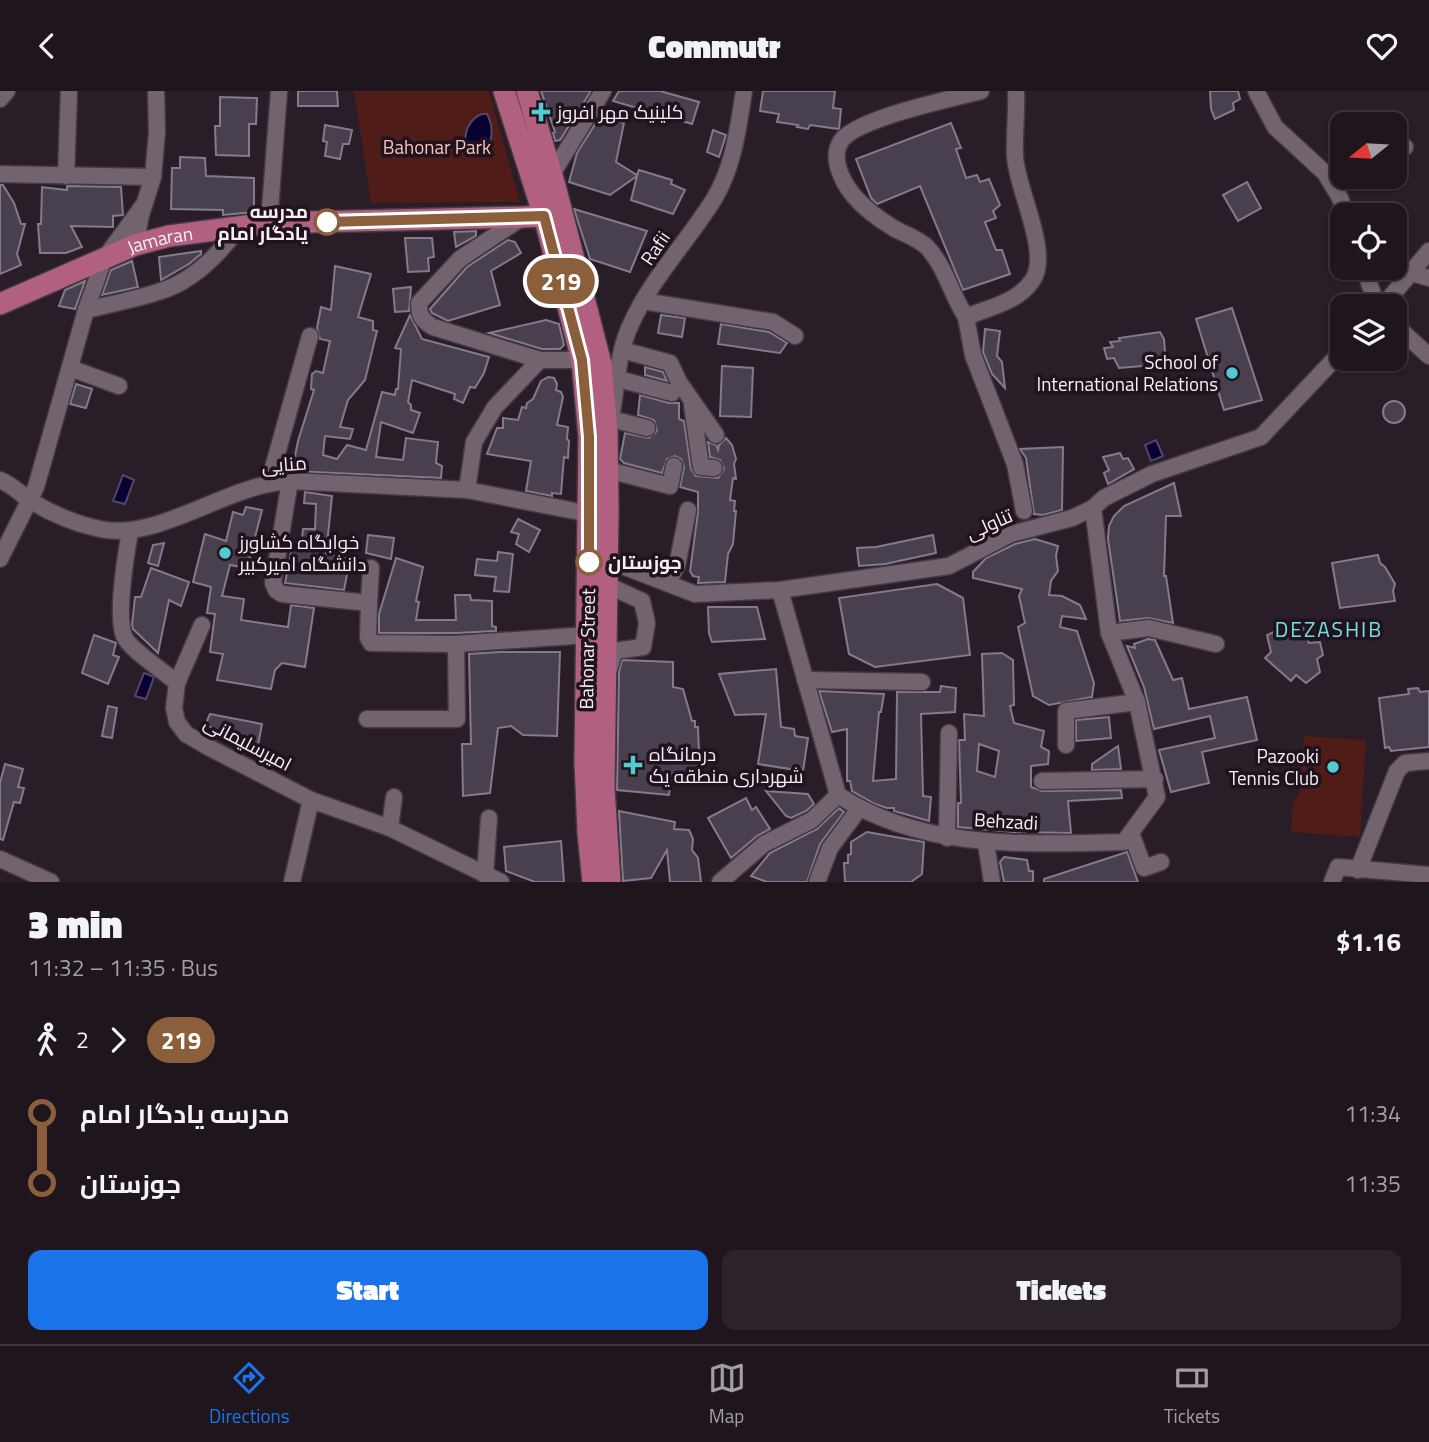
<!DOCTYPE html>
<html lang="en">
<head>
<meta charset="utf-8">
<style>
  body { margin:0; font-family:"Titillium Web",Cairo,sans-serif; background:#2c232a; color:#f1f3f6; height:100vh; display:flex; flex-direction:column; font-size:26px; white-space:nowrap }
  * { box-sizing:border-box; margin:0 }
  p { font-size:23px; color:#a19fa4 }
  .icon { flex:none; width:38px; height:38px; fill:none; stroke:currentColor; stroke-width:2; stroke-linecap:round; stroke-linejoin:round }
  .map { position:relative; height:791px; overflow:hidden }
  .details { display:flex; flex-direction:column; background:#1f161d; flex:1 }
  .details>* { flex:none }
  .badge { padding:0 14px; border-radius:23px; font-size:24px; line-height:46px }
  .needle { width:46px; rotate:252deg }
  .fabs { position:absolute; left:1330px; top:21px; display:grid; gap:14px }
  .fabs a { display:grid; place-items:center; width:77px; height:77px; border-radius:14px; background:#1f161d; box-shadow:0 2px 5px #0004,0 0 0 2px #3c353b; font-size:35px }
  .map>.badge { position:absolute; translate:-50% -50%; box-shadow:0 0 0 4px #fff }
  .legs { display:flex; align-items:center; gap:10px; height:77px; padding:0 28px; font-size:23px }
  .legs p { margin-inline-start:auto }
  .summary { display:flex; align-items:center; justify-content:space-between; height:119px; padding:0 28px }
  h1 { font-size:38px; font-weight:800; line-height:52px }
  .button { display:flex; gap:14px; margin-top:auto; padding:14px 28px }
  .button a { flex:1; height:80px; border-radius:14px; background:#1a73e8; color:#fff; font-size:28px; font-weight:800; line-height:80px; text-align:center }
  .button a+a { background:#2c232a; color:#f1f3f6 }
  ul { padding:0 28px; list-style:none }
  li { display:flex; align-items:center; gap:24px; height:70px; font-size:26px }
  li i { display:grid; place-items:center; width:10px; height:100%; margin:0 9px; background:currentColor }
  li i::after { content:''; width:18px; height:18px; margin:-9px; border:5px solid; border-radius:50%; background:#1f161d }
  li p { margin-inline-start:auto }
  li:first-child i { background:linear-gradient(#0000 50%,currentColor 0) }
  li:last-child i { background:linear-gradient(currentColor 50%,#0000 0) }
  header { display:flex; justify-content:space-between; align-items:center; height:91px; padding:0 28px; background:#1f161d; font-size:32px; font-weight:800 }
  .dock { display:flex; justify-content:space-around; align-items:center; height:98px; border-top:2px solid #3c353b; background:#1f161d; font-size:19px; color:#a19fa4 }
  .dock a { display:grid; justify-items:center; gap:4px }
  .dock .active { color:#1a73e8 }
  .map>svg:first-child { display:block }
  .green { fill:#501c17 }
  .water { fill:#090032; stroke:#50476c; stroke-width:2 }
  .building { fill:#48404f; stroke:#837b8b; stroke-width:2; fill-rule:evenodd }
  .lines { fill:none; stroke-linecap:round; stroke-linejoin:round }
  .minor-casing { stroke:#443a42; stroke-width:19 }
  .major-casing { stroke:#443a42; stroke-width:24 }
  .minor { stroke:#72636f; stroke-width:16 }
  .major { stroke:#b2607f; stroke-width:21 }
  .line-1-casing { stroke:#fff; stroke-width:16 }
  .line-1 { stroke:#8b5e3c; stroke-width:10 }
  .poi-dot { fill:#51ccd2; stroke:#20131d; stroke-width:2.5 }
  .stop-1-dot { fill:#fff; stroke:#8b5e3c; stroke-width:3.5 }
  .labels { text-anchor:middle; stroke-width:7; stroke-linejoin:round; paint-order:stroke }
  .poi-label { font-size:19px; fill:#f7eef5; stroke:#20131d; text-anchor:start }
  .park-label { font-size:19px; fill:#f7c3bb; stroke:#20131d }
  .stop-label { font-size:19px; font-weight:bold; fill:#f7eef5; stroke:#20131d; text-anchor:end }
  .street-label { font-size:19px; fill:#f7eef5; stroke:#20131d }
  .neighbourhood-label { font-size:21px; letter-spacing:2px; fill:#74e0e5; stroke:#20131d }
</style>
</head>
<body>
<header><svg class="icon" aria-label="back" viewBox="0 0 24 24"><path d="M15 5l-7 7 7 7"/></svg>Commutr<svg class="icon" aria-label="heart" viewBox="0 0 24 24"><path d="M12 20l-8-8c-3-5 5-10 8-4 3-6 11-1 8 4z"/></svg></header>
<div class="map">
<svg width="1429" height="791" viewBox="0 0 1429 791">
  <rect width="100%" height="100%" fill="#291d27"/>
  <!-- green -->
  <g class="green">
    <polygon points="354,0 489,0 520,111 371,112"/>
    <polygon points="1304,645 1366,649 1360,746 1291,741 1293,713 1299,703"/>
  </g>
  <!-- water -->
  <g class="water">
    <path d="M482,23H487C494,36 492,48 487,61L478,64C457,57 465,29 482,23Z"/>
    <polygon points="1156,349 1163,365 1151,370 1145,354"/>
    <polygon points="123,384 134,389 125,413 113,410"/>
    <polygon points="144,582 154,586 146,608 135,605"/>
  </g>
  <!-- building -->
  <g class="building">
    <polygon points="298,0 337,0 338,15 298,15"/>
    <polygon points="541,0 591,0 560,49 555,50 553,42 555,41"/>
    <polygon points="619,0 660,0 699,11 692,33 613,10"/>
    <polygon points="763,0 835,0 833,17 841,18 839,38 810,34 808,38 797,36 798,34 777,31 779,23 760,20"/>
    <polygon points="1210,0 1238,0 1240,8 1233,12 1234,19 1215,28 1211,18"/>
    <polygon points="220,6 257,7 256,33 249,33 249,65 216,64 215,35 220,35"/>
    <polygon points="602,26 624,32 616,71 637,84 639,79 672,89 671,93 685,99 673,123 631,109 637,85 610,104 569,91 577,62 599,27 599,30"/>
    <polygon points="951,32 961,57 956,58 966,87 977,84 980,91 989,88 1000,114 993,120 996,127 985,131 996,159 1002,159 1010,183 963,199 920,95 877,113 871,107 856,68"/>
    <polygon points="325,34 352,39 349,53 343,53 340,68 325,65 327,51 323,50"/>
    <polygon points="713,39 726,44 719,66 707,61"/>
    <polygon points="180,66 205,67 206,85 254,87 254,121 223,124 223,119 171,118 172,77 180,77"/>
    <polygon points="1247,91 1261,117 1238,130 1223,104"/>
    <polygon points="0,94 3,94 14,112 21,133 25,133 17,163 21,174 0,183"/>
    <polygon points="67,95 121,96 123,124 113,125 113,136 71,135 82,156 66,162 40,162 38,133 41,133 42,96 67,99"/>
    <polygon points="574,118 647,140 630,181 590,168"/>
    <polygon points="476,140 476,145 456,156 454,141"/>
    <polygon points="405,147 432,147 434,166 428,167 429,180 408,181"/>
    <polygon points="508,149 515,151 521,162 491,180 500,214 448,230 432,222 430,218 467,176"/>
    <polygon points="201,160 201,163 189,173 161,189 159,166"/>
    <polygon points="132,170 138,196 102,204 111,179"/>
    <polygon points="335,175 371,183 358,226 373,230 373,239 377,240 365,289 348,309 340,336 353,338 350,348 325,345 323,364 337,368 347,354 366,359 382,301 395,304 396,298 398,298 401,258 395,257 410,224 422,248 489,266 484,282 475,297 470,296 463,312 454,308 455,303 412,289 408,311 411,314 411,319 420,322 413,342 381,331 376,366 403,369 406,347 438,351 436,372 442,375 441,387 292,380 298,350 314,299 311,298 312,283 316,280 323,282 330,250 320,248 317,237 321,216 331,219"/>
    <polygon points="85,190 75,218 59,215 65,199"/>
    <polygon points="411,196 409,220 395,221 393,198"/>
    <polygon points="1232,217 1262,309 1224,319 1196,228"/>
    <polygon points="661,224 685,227 682,246 658,242"/>
    <polygon points="546,229 559,233 564,254 560,258 542,258 489,242"/>
    <polygon points="721,233 769,241 787,252 780,262 718,253"/>
    <polygon points="985,238 1000,240 997,265 1002,271 1005,297 992,283 983,261"/>
    <polygon points="1160,241 1164,248 1166,273 1119,277 1114,267 1107,268 1104,257 1113,256 1110,251 1120,250 1119,247"/>
    <polygon points="722,275 753,277 751,326 720,325"/>
    <polygon points="645,276 663,281 667,290 645,284"/>
    <polygon points="548,286 554,287 557,293 556,299 561,301 563,306 557,334 568,336 567,348 569,350 568,367 564,366 561,403 552,402 552,405 526,400 531,370 487,363 497,337 503,337 503,327 518,329 522,316 526,317 527,312 533,308 541,290"/>
    <polygon points="76,293 92,298 86,317 70,313"/>
    <polygon points="640,304 669,312 679,312 679,328 684,330 691,378 696,385 718,387 724,378 720,369 710,366 708,351 716,354 718,359 719,354 726,347 732,354 736,368 734,373 736,388 733,387 730,409 735,410 734,420 736,420 733,453 728,463 725,491 698,492 699,486 693,485 690,480 698,421 698,401 680,396 684,376 681,368 675,365 667,368 662,382 624,372 620,368 625,342 649,347 657,340 654,329 638,324"/>
    <circle cx="1394" cy="321" r="11"/>
    <polygon points="1063,356 1062,419 1043,424 1034,423 1026,367 1020,358"/>
    <polygon points="1120,362 1123,368 1128,367 1134,378 1108,393 1104,382 1109,379 1103,366"/>
    <polygon points="1174,392 1181,425 1166,425 1164,485 1166,485 1173,532 1148,527 1120,530 1108,448 1109,435 1114,425 1124,415"/>
    <polygon points="305,401 332,405 326,463 350,468 344,499 285,492 292,456 301,458 303,438 315,438 316,413 304,412"/>
    <polygon points="246,416 262,419 247,477 230,474 222,505 244,508 241,529 288,536 291,514 314,517 305,576 282,572 275,579 271,598 217,589 223,563 210,561 215,523 207,522 211,496 193,491 205,443 226,450 233,421 243,424"/>
    <polygon points="518,428 540,439 529,461 516,453 519,443 511,441"/>
    <polygon points="368,444 394,447 391,468 366,462"/>
    <polygon points="933,444 936,462 885,473 859,475 857,457 876,456"/>
    <polygon points="1035,448 1058,455 1056,465 1058,480 1051,490 1049,504 1062,505 1080,514 1086,528 1062,525 1060,536 1077,540 1094,592 1092,606 1049,614 1033,605 1018,536 1025,532 1019,505 1022,498 973,487 973,481 986,467 1015,453"/>
    <polygon points="164,452 158,475 148,472 153,454"/>
    <polygon points="498,461 513,463 509,501 494,500 496,486 475,484 477,468 497,470"/>
    <polygon points="1378,464 1380,472 1385,476 1395,493 1393,500 1395,510 1340,517 1332,472"/>
    <polygon points="396,467 423,476 416,510 419,511 416,529 456,529 455,504 470,504 471,509 492,510 492,535 496,536 496,540 456,542 379,542 379,523"/>
    <polygon points="151,477 189,491 181,515 169,509 158,562 133,538 132,534 135,506 141,506"/>
    <polygon points="937,493 963,507 970,564 875,576 849,563 839,507"/>
    <polygon points="708,516 757,516 765,548 712,551 709,542"/>
    <polygon points="1300,529 1309,552 1320,551 1323,564 1317,568 1320,581 1306,592 1296,584 1291,590 1265,567 1271,561 1267,544"/>
    <polygon points="94,544 116,552 113,564 119,566 108,593 82,582"/>
    <polygon points="1148,548 1155,549 1173,589 1182,587 1189,618 1247,606 1257,649 1202,661 1209,692 1171,701 1159,659 1215,647 1210,625 1154,638 1144,596 1127,555 1135,557 1134,553"/>
    <polygon points="500,561 560,561 557,645 523,644 511,635 498,637 490,702 463,705 462,653 471,653 469,563"/>
    <path d="M1002,562L1013,569L1014,614L1010,615L1014,632L1044,640L1041,656L1049,660L1048,673L1031,675V696L1042,700L1121,699L1122,707L1068,710L1071,742L1014,741L958,736V712H961L959,649H965L964,623L984,625L982,563ZM979,653L999,660L995,686L977,680Z"/>
    <polygon points="622,569 673,571 673,596 683,598 692,630 695,630 695,636 698,636 699,661 702,666 698,684 672,682 669,704 617,699 619,581"/>
    <polygon points="776,578 781,636 794,638 795,645 808,647 803,680 758,673 766,623 735,624 719,583"/>
    <polygon points="941,595 956,597 955,621 921,623 923,705 931,706 929,730 894,720 894,717 887,717 875,713 852,700 850,690 847,690 847,638 832,641 819,600 884,603 881,621 879,621 873,690 896,688 897,601 940,601"/>
    <polygon points="1418,597 1420,601 1429,600 1429,656 1391,660 1389,656 1385,657 1379,607 1409,603 1408,598"/>
    <polygon points="108,615 117,617 112,647 102,645"/>
    <polygon points="210,623 262,633 256,665 219,644 206,632"/>
    <polygon points="1109,626 1111,647 1076,650 1076,629"/>
    <polygon points="1118,655 1121,678 1092,679 1092,673"/>
    <polygon points="5,673 23,678 18,696 24,697 20,712 14,711 3,749 0,748 0,692"/>
    <polygon points="766,700 808,703 814,713 806,720 791,727 786,725"/>
    <polygon points="746,707 752,719 756,716 770,738 757,745 731,767 708,727"/>
    <polygon points="839,717 844,721 820,753 807,791 767,791 751,785 770,762 817,738"/>
    <polygon points="619,720 675,731 674,738 689,739 693,748 692,759 698,767 701,791 670,791 667,759 651,787 623,790"/>
    <polygon points="867,741 924,751 922,783 911,791 845,791 844,772 848,772 848,764 851,763 851,751"/>
    <polygon points="561,750 564,791 535,791 506,780 504,756"/>
    <polygon points="1127,761 1138,791 1044,791 1044,788"/>
    <polygon points="1004,766 1027,769 1029,780 1033,780 1033,791 1004,791 1000,771"/>
  </g>
  <g class="lines">
    <!-- minor casing -->
    <g class="minor-casing">
      <g id="minor">
        <path d="M981,0C952,8 857,27 841,50C830,67 842,90 853,104C864,117 880,129 895,138C905,143 919,148 927,156C945,175 952,205 966,226C988,217 1018,211 1032,190C1052,163 1016,97 1015,65C1014,43 1017,22 1016,0"/>
        <polyline points="1256,0 1275,36 1325,82 1340,107 1346,124"/>
        <polyline points="0,8 7,0"/>
        <polyline points="1395,60 1405,56"/>
        <polyline points="0,83 153,86"/>
        <polyline points="552,83 603,0"/>
        <polyline points="66,85 69,0"/>
        <path d="M523,126L460,168L419,212C419,225 422,229 433,236L540,269H582"/>
        <polyline points="269,132 279,0"/>
        <polyline points="135,154 141,124 153,86 157,41 156,0"/>
        <polyline points="1364,177 1377,215"/>
        <polyline points="1412,182 1429,187"/>
        <polyline points="643,210 773,231 795,245"/>
        <polyline points="1383,215 1429,160"/>
        <path d="M86,219C111,213 137,208 161,200C194,190 221,161 241,134"/>
        <polyline points="966,226 973,264 1015,373 1024,420"/>
        <polyline points="1395,234 1429,265"/>
        <polyline points="622,259 670,272 679,291 716,344"/>
        <polyline points="70,277 119,295"/>
        <polyline points="618,288 672,302"/>
        <polyline points="692,314 701,376 714,377"/>
        <path d="M611,327C617,296 617,262 631,233C651,188 688,150 714,108C734,75 738,37 744,0"/>
        <polyline points="611,328 647,337"/>
        <polyline points="608,379 670,395 674,375"/>
        <path d="M0,389C12,394 21,403 31,410C52,423 76,433 100,438C158,451 227,393 290,390L467,399L590,423"/>
        <polyline points="290,390 273,492 276,499 282,503 369,512 368,547 371,552 456,553 588,544"/>
        <polyline points="269,391 310,245"/>
        <polyline points="467,399 474,351 495,316 540,269"/>
        <path d="M130,441C126,463 116,524 124,545C129,558 165,581 177,592L174,617L177,631L186,643L210,657L311,709L390,737L501,791"/>
        <polyline points="0,468 36,396 86,219 104,168 145,112"/>
        <polyline points="607,469 695,503 780,499 949,475 1011,443 1072,427 1093,417 1104,407 1152,383 1261,346 1342,260"/>
        <polyline points="667,492 677,475 688,419"/>
        <polyline points="607,494 642,510 647,532 643,556 614,560 610,576"/>
        <polyline points="780,499 838,704"/>
        <polyline points="369,512 371,477"/>
        <polyline points="1109,542 1149,537 1216,553"/>
        <polyline points="805,589 922,591"/>
        <polyline points="177,592 202,534"/>
        <polyline points="367,628 457,628 456,553"/>
        <polyline points="1066,654 1066,620 1137,611"/>
        <polyline points="1042,690 1155,688"/>
        <path d="M838,704C924,760 1027,753 1124,751L1157,706L1137,611L1109,542L1093,417"/>
        <polyline points="390,737 394,706"/>
        <polyline points="1131,742 1144,777 1161,771"/>
        <polyline points="947,747 949,642"/>
        <polyline points="986,752 992,791"/>
        <polyline points="0,768 51,791"/>
        <polyline points="1358,779 1397,680 1405,672 1429,670"/>
        <polyline points="485,784 489,727"/>
        <polyline points="292,791 311,709"/>
        <polyline points="720,791 764,753 812,729 838,704"/>
        <polyline points="817,791 830,757 859,718"/>
        <polyline points="1332,791 1338,776 1429,784"/>
      </g>
    </g>
    <!-- major casing -->
    <g class="major-casing">
      <g id="major">
        <polyline points="504,0 544,125 582,269 589,346 585,671 588,742 593,791"/>
        <polyline points="527,0 555,95 601,273 607,340 608,419 604,697 610,791"/>
        <path id="s1" d="M0,213L135,154L169,145L269,132L523,126L544,125L557,121"/>
      </g>
    </g>
    <!-- minor -->
    <use href="#minor" class="minor"/>
    <!-- major -->
    <use href="#major" class="major"/>
  </g>
  <g class="lines">
    <!-- line-1 casing -->
    <g class="line-1-casing">
      <polyline id="line-1" points="327,131 544,125 582,269 589,346 589,471"/>
    </g>
    <!-- line-1 -->
    <use href="#line-1" class="line-1"/>
  </g>
  <!-- markers -->
  <g class="poi-dot">
    <path d="M537.5 10.5h7v7h7v7h-7v7h-7v-7h-7v-7h7z"/>
    <circle cx="1232" cy="282" r="7"/>
    <circle cx="225" cy="462" r="7"/>
    <path d="M629.5 663.5h7v7h7v7h-7v7h-7v-7h-7v-7h7z"/>
    <circle cx="1333" cy="676" r="7"/>
  </g>
  <g class="stop-1-dot">
    <circle cx="327" cy="131" r="12"/>
    <circle cx="589" cy="471" r="12"/>
  </g>
  <g class="labels">
    <!-- poi labels -->
    <g class="poi-label">
      <text x="557" y="28">کلینیک مهر افروز</text>
      <text x="1218" y="278" text-anchor="end">School of<tspan x="1218" dy="22">International Relations</tspan></text>
      <text x="239" y="458">خوابگاه کشاورز<tspan x="239" dy="22">دانشگاه امیرکبیر</tspan></text>
      <text x="649" y="670">درمانگاه<tspan x="649" dy="22">شهرداری منطقه یک</tspan></text>
      <text x="1319" y="672" text-anchor="end">Pazooki<tspan x="1319" dy="22">Tennis Club</tspan></text>
    </g>
    <!-- park labels -->
    <g class="park-label">
      <text x="437" y="63">Bahonar Park</text>
    </g>
    <!-- stop labels -->
    <g class="stop-label">
      <text x="308" y="127">مدرسه<tspan x="308" dy="22">یادگار امام</tspan></text>
      <text x="608" y="478" text-anchor="start">جوزستان</text>
    </g>
    <!-- street labels -->
    <g class="street-label">
      <text dy="7" stroke="none"><textPath href="#s1" startOffset="173">Jamaran</textPath></text>
      <text transform="translate(655 157) rotate(-56)" y="7">Rafii</text>
      <text transform="translate(284 373) rotate(-4)" y="7">منایی</text>
      <text transform="translate(989 433) rotate(-24)" y="7">تناولی</text>
      <text transform="translate(587 558) rotate(-89)" y="7">Bahonar Street</text>
      <text transform="translate(248 652) rotate(28)" y="7">امیرسلیمانی</text>
      <text transform="translate(1006 730) rotate(3)" y="7">Behzadi</text>
    </g>
    <!-- neighbourhood labels -->
    <g class="neighbourhood-label">
      <text x="1329" y="546">DEZASHIB</text>
    </g>
  </g>
</svg>
<div class="fabs">
<a><svg class="needle" viewBox="-14 -14 28 28"><path d="M0-13l5 13h-10z" fill="#e53935"/><path d="M0 13l5-13h-10z" fill="#a19fa4"/></svg></a>
<a><svg class="icon" aria-label="locate" viewBox="0 0 24 24"><circle cx="12" cy="12" r="6"/><path d="M12 2v4M12 18v4M2 12h4M18 12h4"/></svg></a>
<a><svg class="icon" aria-label="layers" viewBox="0 0 24 24"><path d="M12 4l9 5-9 5-9-5zM3 14l9 5 9-5"/></svg></a>
</div>
<b class="badge" style="left:561px;top:190px;background:#8b5e3c;color:#fff">219</b>
</div>
<section class="details">
<div class="summary"><div><h1>3 min</h1><p>11:32 – 11:35 · Bus</p></div><b>$1.16</b></div>
<div class="legs"><svg class="icon" aria-label="walk" viewBox="0 0 24 24"><circle cx="13" cy="4" r="2"/><path d="M13 8l-2 6 4 7M11 14l-3 7M7 12l3-4h3l4 4"/></svg>2<svg class="icon" aria-label="forward" viewBox="0 0 24 24"><path d="M9 5l7 7-7 7"/></svg><b class="badge" style="background:#8b5e3c;color:#fff">219</b></div>
<ul>
<li><i style="color:#8b5e3c"></i><b>مدرسه یادگار امام</b><p>11:34</p></li>
<li><i style="color:#8b5e3c"></i><b>جوزستان</b><p>11:35</p></li>
</ul>
<div class="button"><a>Start</a><a>Tickets</a></div>
</section>
<nav class="dock">
<a class="active"><svg class="icon" aria-label="directions" viewBox="0 0 24 24"><path d="M12 3l9 9-9 9-9-9zM9 14v-3h6M13 9l2 2-2 2"/></svg>Directions</a>
<a><svg class="icon" aria-label="map" viewBox="0 0 24 24"><path d="M3 6l6-2 6 2 6-2v14l-6 2-6-2-6 2zM9 4v14M15 6v14"/></svg>Map</a>
<a><svg class="icon" aria-label="tickets" viewBox="0 0 24 24"><path d="M3 7h18v10H3zM15 7v10"/></svg>Tickets</a>
</nav>
</body>
</html>
